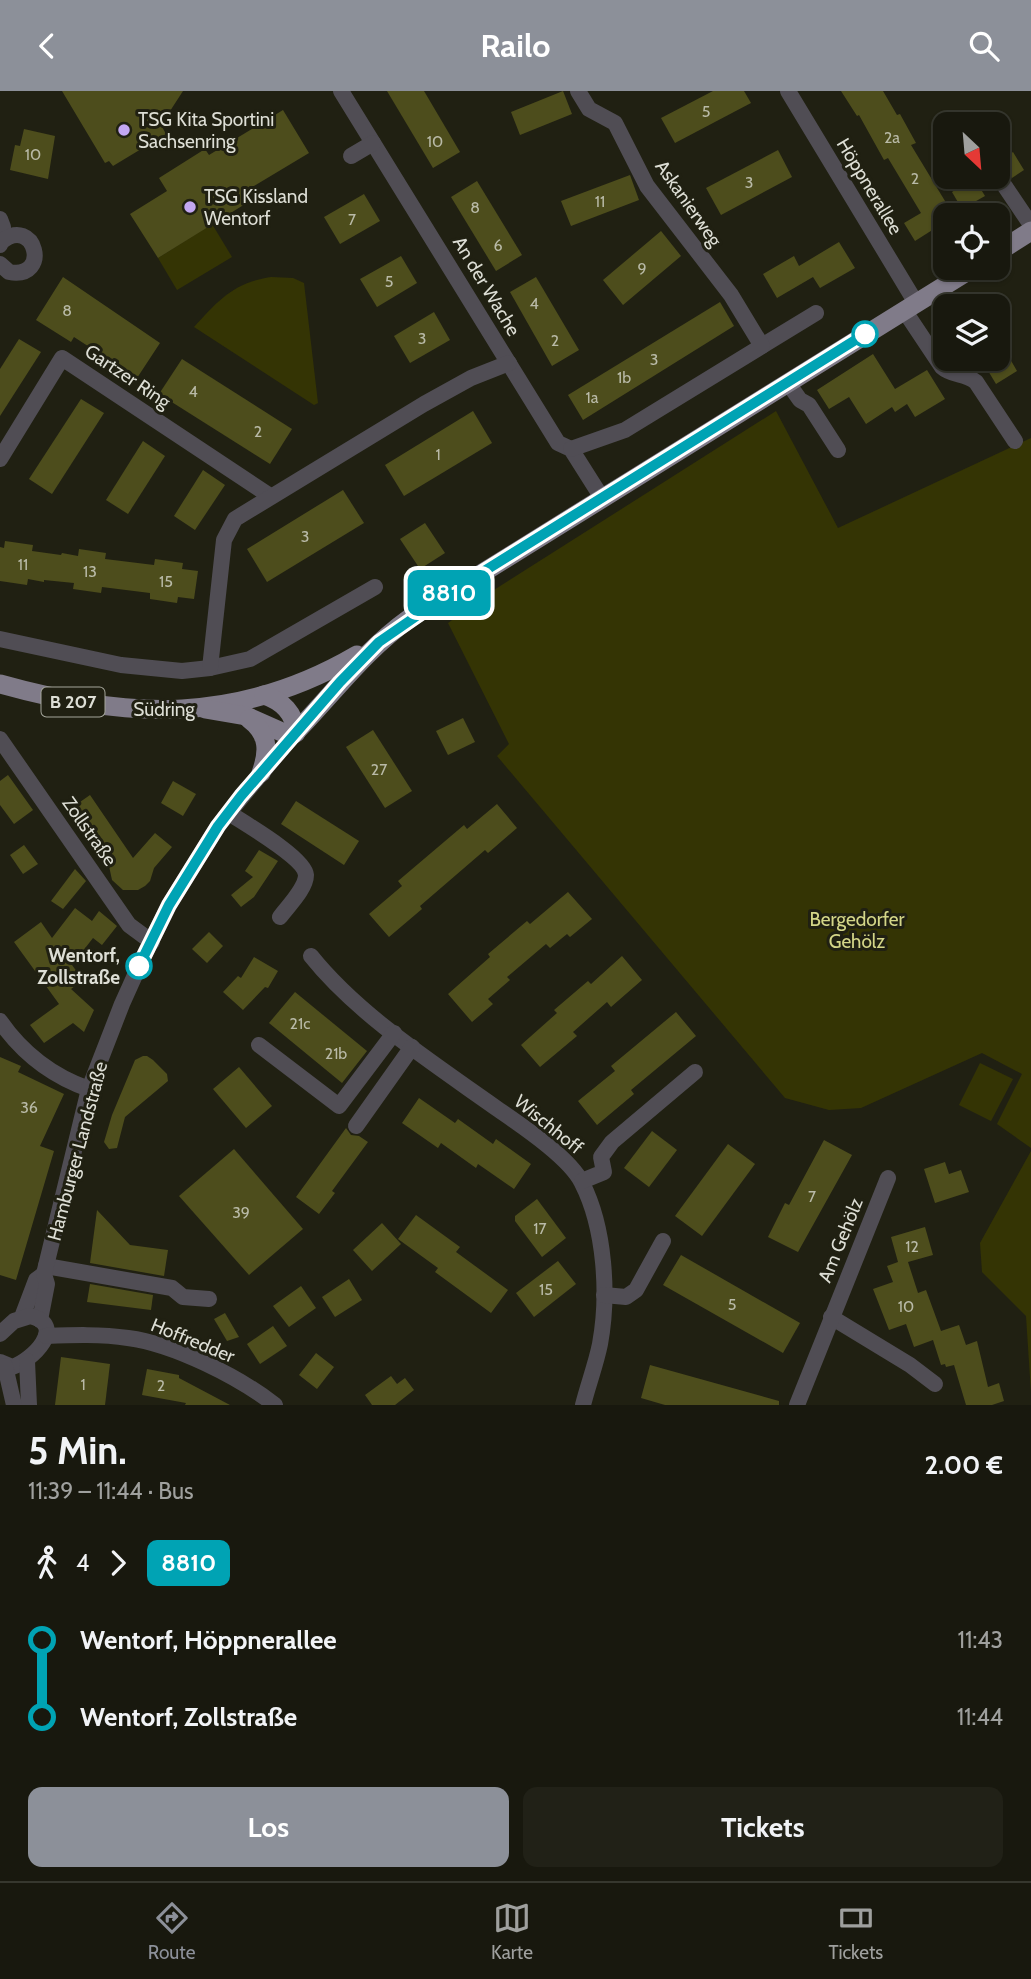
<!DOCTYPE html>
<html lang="de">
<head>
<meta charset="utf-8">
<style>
  body { margin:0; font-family:Cabin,sans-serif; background:#212117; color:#f1f3f6; height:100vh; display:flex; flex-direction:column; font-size:26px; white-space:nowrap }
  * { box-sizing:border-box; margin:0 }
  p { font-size:23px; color:#9fa09e }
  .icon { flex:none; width:38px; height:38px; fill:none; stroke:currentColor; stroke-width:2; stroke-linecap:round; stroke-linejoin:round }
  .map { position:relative; height:1314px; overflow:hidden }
  .sheet { display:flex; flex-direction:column; background:#18180e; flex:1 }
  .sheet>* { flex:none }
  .badge { padding:0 14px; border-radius:10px; font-size:24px; line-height:46px }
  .needle { width:46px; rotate:154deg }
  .fabs { position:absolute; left:933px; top:21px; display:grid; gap:14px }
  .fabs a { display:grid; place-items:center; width:77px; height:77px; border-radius:14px; background:#18180e; box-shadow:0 2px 5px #0004,0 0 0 2px #36372e; font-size:35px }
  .map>.badge { position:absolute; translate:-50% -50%; box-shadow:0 0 0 4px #fff }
  .legs { display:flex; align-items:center; gap:10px; height:77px; padding:0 28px; font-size:23px }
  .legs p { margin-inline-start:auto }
  .headline { display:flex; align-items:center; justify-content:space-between; height:119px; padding:0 28px }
  h1 { font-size:38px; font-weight:800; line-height:52px }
  .button { display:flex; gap:14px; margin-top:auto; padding:14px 28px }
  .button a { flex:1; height:80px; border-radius:14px; background:#8c9099; color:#fff; font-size:28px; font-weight:800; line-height:80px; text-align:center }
  .button a+a { background:#212117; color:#f1f3f6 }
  ul { padding:0 28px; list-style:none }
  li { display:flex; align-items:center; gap:24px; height:77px; font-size:26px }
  li i { display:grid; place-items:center; width:10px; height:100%; margin:0 9px; background:currentColor }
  li i::after { content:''; width:18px; height:18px; margin:-9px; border:5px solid; border-radius:50%; background:#18180e }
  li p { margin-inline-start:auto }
  li:first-child i { background:linear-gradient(#0000 50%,currentColor 0) }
  li:last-child i { background:linear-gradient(currentColor 50%,#0000 0) }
  header { display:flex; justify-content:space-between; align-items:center; height:91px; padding:0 28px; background:#8c9099; color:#fff; font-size:32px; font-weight:800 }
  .menu { display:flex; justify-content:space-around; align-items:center; height:98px; border-top:2px solid #36372e; background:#18180e; font-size:19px; color:#9fa09e }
  .menu a { display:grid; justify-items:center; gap:4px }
  .menu .current { color:#8c9099 }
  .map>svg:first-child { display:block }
  .green { fill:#343404 }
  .building { fill:#4d4d1c }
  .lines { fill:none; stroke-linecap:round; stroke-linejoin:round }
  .minor { stroke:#504d54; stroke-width:16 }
  .major { stroke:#807b89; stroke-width:19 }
  .line-1-casing { stroke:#fff; stroke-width:16 }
  .line-1 { stroke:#00a3b4; stroke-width:10 }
  .poi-dot { fill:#c3a7f2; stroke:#202012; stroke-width:2.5 }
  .stop-1-dot { fill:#fff; stroke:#00a3b4; stroke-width:3.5 }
  .labels { text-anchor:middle; stroke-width:6; stroke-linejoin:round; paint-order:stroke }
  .number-label { font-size:16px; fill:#b9baa7 }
  .shield { fill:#202012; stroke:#a4a59a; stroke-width:2 }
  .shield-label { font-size:18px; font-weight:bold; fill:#ddded5 }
  .poi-label { font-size:19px; fill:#ddded5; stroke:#202012; text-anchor:start }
  .street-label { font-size:19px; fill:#ddded5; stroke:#202012 }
  .park-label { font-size:19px; fill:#d4d688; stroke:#202012 }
  .stop-label { font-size:19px; font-weight:bold; fill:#ddded5; stroke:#202012; text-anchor:end }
</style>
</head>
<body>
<header><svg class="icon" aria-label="back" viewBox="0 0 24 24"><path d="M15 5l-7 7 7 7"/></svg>Railo<svg class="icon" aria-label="search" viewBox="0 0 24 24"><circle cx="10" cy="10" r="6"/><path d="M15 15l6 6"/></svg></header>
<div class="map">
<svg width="1031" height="1314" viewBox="0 0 1031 1314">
  <rect width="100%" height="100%" fill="#202012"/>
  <!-- green -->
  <g class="green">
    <polygon points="212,133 232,166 177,199 158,167"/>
    <path d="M271,186L293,187L304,192L318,312L314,314L194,236C219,209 233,192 271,186Z"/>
    <polygon points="776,320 838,437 1031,347 1031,1057 997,1033 1022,983 982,962 861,1017 829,1019 785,1007 497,665 509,653 448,532 497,497"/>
    <polygon points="980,972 1013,988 991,1030 959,1014"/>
    <polygon points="1031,1060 1031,1302 1026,1225 982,1181 980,1152"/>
  </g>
  <!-- building -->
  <g class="building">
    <polygon points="62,0 183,0 161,34 166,43 113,75 109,70 105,72"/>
    <polygon points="387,0 424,0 460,61 433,77"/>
    <polygon points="563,0 572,23 520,44 511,21"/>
    <polygon points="713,0 744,0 751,12 675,52 661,27"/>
    <polygon points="841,0 883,0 897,24 900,23 916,52 911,54 945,110 945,131 915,150 904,132 921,122 888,67 884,69 859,24 857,25"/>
    <polygon points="283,19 309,62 244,101 250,110 158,167 130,123 167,100 159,87 205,58 209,64"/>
    <polygon points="24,38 55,45 48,88 10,79 15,54 20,55"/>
    <polygon points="778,59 792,86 721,124 706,97"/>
    <polygon points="1013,61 1024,79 1012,87 1003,76 998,75 998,71"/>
    <polygon points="630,84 639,109 571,135 561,110"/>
    <polygon points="974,87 985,105 962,118 952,101"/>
    <polygon points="477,90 522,164 496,180 451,106"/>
    <polygon points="364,103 380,130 340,153 324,126"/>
    <polygon points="661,140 681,165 623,214 603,189"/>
    <polygon points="839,151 855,177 820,197 813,186 777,207 763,183 794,165 799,175"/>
    <polygon points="401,165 417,192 377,216 360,188"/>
    <polygon points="63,186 160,252 137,287 74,246 71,251 36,229"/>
    <polygon points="536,186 579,259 552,275 510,201"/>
    <polygon points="720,211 734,235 583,329 568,304"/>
    <polygon points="434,221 450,249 410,272 394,245"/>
    <polygon points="998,247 1017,280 996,293 981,268 998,268"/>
    <polygon points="19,248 41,261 0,325 0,278"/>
    <polygon points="873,263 895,298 927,279 945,308 915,326 907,313 895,321 892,316 866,333 849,306 829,318 817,299"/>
    <polygon points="182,268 292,338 270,373 159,303"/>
    <polygon points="81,308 104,322 52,403 29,388"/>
    <polygon points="473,320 492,352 404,405 385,374"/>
    <polygon points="143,350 165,365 128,423 106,409"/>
    <polygon points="203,379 225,394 195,439 174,425"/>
    <polygon points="343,399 364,432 267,491 247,458"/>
    <polygon points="425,432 445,462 420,478 400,448"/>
    <polygon points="5,450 33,454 32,460 61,464 62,462 78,465 79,458 106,462 105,468 154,474 155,468 183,472 182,478 198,480 194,508 178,506 177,512 150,508 150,502 102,496 101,502 73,498 74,492 44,489 44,491 28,488 27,494 0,490 0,456 4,457"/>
    <polygon points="463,627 475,651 448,664 436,640"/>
    <polygon points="373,639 412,700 385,717 346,656"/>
    <polygon points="8,684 33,719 14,733 0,714 0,690"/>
    <polygon points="173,690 196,703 183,725 161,712"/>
    <polygon points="90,704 133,767 155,742 172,756 154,777 150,790 145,795 138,799 123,799 112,789 109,775 70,718"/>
    <polygon points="296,710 359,750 344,774 281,733"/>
    <polygon points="497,713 517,737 488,762 485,759 420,815 422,818 389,846 369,823 402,795 398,790 464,734 467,738"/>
    <polygon points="24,754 38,773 23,783 10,764"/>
    <polygon points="259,759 278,770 254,806 241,816 231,804 253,786 245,780"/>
    <polygon points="75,778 86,790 63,818 51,810"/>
    <polygon points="568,801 592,828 570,846 567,843 550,857 546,853 507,886 510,889 488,908 493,913 472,931 448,903 490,866 488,863 527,830 530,833"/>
    <polygon points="75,817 92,830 99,820 117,835 102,854 93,847 72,874 83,889 71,898 94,919 84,941 73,932 44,952 30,934 59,913 14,851 41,831 52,847"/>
    <polygon points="209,841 223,855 207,872 192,858"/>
    <polygon points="622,865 642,889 611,916 607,911 573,941 577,945 540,976 521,954 557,922 554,919 588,890 591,893"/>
    <polygon points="254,866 278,880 268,897 265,896 243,919 223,901 238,885 241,887"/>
    <polygon points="295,901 367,960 342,992 269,932"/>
    <polygon points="676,921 696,945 631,999 634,1003 597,1034 578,1010 615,980 611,975"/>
    <polygon points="143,965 147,965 153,969 167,983 168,990 125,1026 117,1057 109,1058 104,1051 112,1024 135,969"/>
    <polygon points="0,966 21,975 18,981 64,1003 40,1055 54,1060 16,1189 0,1184"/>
    <polygon points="239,976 272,1015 246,1037 213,998"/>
    <polygon points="419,1007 455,1032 458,1028 493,1053 496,1048 531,1073 514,1098 478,1073 476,1077 441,1052 438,1057 402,1032"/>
    <polygon points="346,1037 351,1044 359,1045 368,1051 332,1100 335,1102 319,1123 296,1106"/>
    <polygon points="652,1040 677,1059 649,1096 624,1077"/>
    <polygon points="824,1049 852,1064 798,1161 768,1146 785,1112 789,1114"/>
    <polygon points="728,1053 755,1073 702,1145 675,1125"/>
    <polygon points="234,1058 303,1138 249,1184 179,1105"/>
    <polygon points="945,1071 949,1083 961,1079 969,1101 935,1112 924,1078"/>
    <polygon points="537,1108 566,1147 542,1166 515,1130 515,1125"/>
    <polygon points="97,1119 130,1154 168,1159 164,1185 90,1172"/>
    <polygon points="416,1124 460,1156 456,1161 508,1199 491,1222 435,1181 438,1177 398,1148"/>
    <polygon points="382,1132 401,1153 372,1180 353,1159"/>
    <polygon points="925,1136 933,1164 908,1171 918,1202 926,1199 941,1240 959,1234 966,1254 977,1250 988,1296 999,1292 1004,1310 992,1314 966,1314 954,1274 946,1276 945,1273 941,1274 933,1249 914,1256 906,1233 889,1239 873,1198 893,1191 887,1175 898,1171 891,1146"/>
    <polygon points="681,1164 800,1232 783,1262 663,1194"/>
    <polygon points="558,1170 576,1193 534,1226 516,1202"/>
    <polygon points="349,1188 362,1209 335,1226 322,1206"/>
    <polygon points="90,1193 153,1204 151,1219 87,1211"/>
    <polygon points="301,1195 316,1217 289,1236 273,1215"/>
    <polygon points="225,1222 239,1246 227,1250 214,1228"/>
    <polygon points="273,1235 287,1255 260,1273 247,1253"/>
    <polygon points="316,1262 334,1276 317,1298 299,1284"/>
    <polygon points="61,1266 110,1273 105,1314 55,1314"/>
    <polygon points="650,1274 779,1310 779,1314 665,1314 641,1307"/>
    <polygon points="147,1278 179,1284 179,1287 230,1314 185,1314 186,1312 142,1304"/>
    <polygon points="391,1285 397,1293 405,1287 414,1299 395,1314 372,1314 365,1304"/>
  </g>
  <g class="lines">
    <!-- minor -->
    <g class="minor">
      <polyline points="341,0 558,352 571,358 602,407"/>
      <polyline points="788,0 916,212"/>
      <polyline points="351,65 373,52"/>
      <polyline points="998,85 1031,134"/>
      <polyline points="0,128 3,136 0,154"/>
      <path d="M0,173L9,181C52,189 35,123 1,151"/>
      <path d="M904,219L942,276C952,285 965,282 976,291L1015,350"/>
      <polyline points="762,255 816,222"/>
      <polyline points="788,292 800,309 809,314 838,359"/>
      <polyline points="571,358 625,339 762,255 731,204 647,95 615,32 589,18 578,0"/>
      <polyline points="0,368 62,267 270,405"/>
      <polyline points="0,548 121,574 182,580 210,577 250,568 375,496"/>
      <polyline points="210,577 224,449 235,428 424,313 471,287 509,272"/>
      <polyline points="0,648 129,834 152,851"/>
      <path d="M229,722C244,732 305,767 306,784C306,798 287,816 280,826"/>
      <path d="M311,865C359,925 436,974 499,1019C522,1035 570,1067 582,1092C605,1137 609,1204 600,1253C596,1273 588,1294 583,1314"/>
      <path d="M0,930C23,963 52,985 89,998"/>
      <polyline points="259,954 339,1015 394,942"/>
      <polyline points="356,1035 412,956"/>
      <polyline points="582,1090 604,1081 601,1066 612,1051 695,981"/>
      <polyline points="46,1175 172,1197 183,1206 209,1208"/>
      <polyline points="604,1204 626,1206 636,1199 663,1150"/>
      <polyline points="22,1226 36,1189 44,1183"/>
      <polyline points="831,1226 910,1274 935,1293"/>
      <polyline points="40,1229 47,1193 44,1183 89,998 122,913 140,873 169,814 218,735 294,643"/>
      <path d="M0,1243L14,1230L30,1225C68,1234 32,1270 12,1276L0,1271"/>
      <path d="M46,1245C73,1244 101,1243 128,1247C174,1253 239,1286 275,1314"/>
      <polyline points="27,1270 29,1314"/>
      <polyline points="5,1275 14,1314"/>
      <polyline points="797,1314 888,1087"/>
    </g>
    <!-- major -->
    <g class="major">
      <polyline points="998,161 1031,140"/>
      <path d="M0,593C128,629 239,633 357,564"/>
      <path d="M264,604C282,610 295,622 296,642"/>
      <path d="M205,618L246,625L284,642L294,643C333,603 364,560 410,527L973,177"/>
      <path d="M249,628C269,643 269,660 261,682"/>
    </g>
  </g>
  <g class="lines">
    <!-- line-1 casing -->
    <g class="line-1-casing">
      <polyline id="line-1" points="139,875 169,814 218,735 241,705 340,591 379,551 457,497 865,243"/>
    </g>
    <!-- line-1 -->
    <use href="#line-1" class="line-1"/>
  </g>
  <!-- markers -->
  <g class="poi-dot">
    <circle cx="124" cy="39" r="7"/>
    <circle cx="190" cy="116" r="7"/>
  </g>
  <g class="stop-1-dot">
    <circle cx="865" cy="243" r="12"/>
    <circle cx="139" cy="875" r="12"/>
  </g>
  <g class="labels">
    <!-- number labels -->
    <g class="number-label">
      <text x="706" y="26">5</text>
      <text x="892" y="52">2a</text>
      <text x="435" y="56">10</text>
      <text x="33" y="69">10</text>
      <text x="915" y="93">2</text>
      <text x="749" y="97">3</text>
      <text x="600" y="116">11</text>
      <text x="475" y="122">8</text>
      <text x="352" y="134">7</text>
      <text x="498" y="160">6</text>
      <text x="642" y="183">9</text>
      <text x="389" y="196">5</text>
      <text x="534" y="218">4</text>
      <text x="67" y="225">8</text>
      <text x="422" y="253">3</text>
      <text x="555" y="255">2</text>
      <text x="654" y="274">3</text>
      <text x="624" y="292">1b</text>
      <text x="193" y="306">4</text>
      <text x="592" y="312">1a</text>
      <text x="258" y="346">2</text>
      <text x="438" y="369">1</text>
      <text x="305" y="451">3</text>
      <text x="23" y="479">11</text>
      <text x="90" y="486">13</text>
      <text x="166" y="496">15</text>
      <text x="379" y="684">27</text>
      <text x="300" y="938">21c</text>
      <text x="336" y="968">21b</text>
      <text x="29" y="1022">36</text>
      <text x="812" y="1111">7</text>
      <text x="241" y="1127">39</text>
      <text x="540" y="1143">17</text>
      <text x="912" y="1161">12</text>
      <text x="546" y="1204">15</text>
      <text x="732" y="1219">5</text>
      <text x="906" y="1221">10</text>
      <text x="83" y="1299">1</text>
      <text x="161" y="1300">2</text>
    </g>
    <!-- shield labels -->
    <rect class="shield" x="41.5" y="596.5" width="63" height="29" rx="5"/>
    <g class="shield-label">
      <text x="73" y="617">B 207</text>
    </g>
    <!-- poi labels -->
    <g class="poi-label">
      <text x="138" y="35">TSG Kita Sportini<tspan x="138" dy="22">Sachsenring</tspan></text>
      <text x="204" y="112">TSG Kissland<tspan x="204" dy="22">Wentorf</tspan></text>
    </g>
    <!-- street labels -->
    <g class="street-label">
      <text transform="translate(870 95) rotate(59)" y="7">Höppnerallee</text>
      <text transform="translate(689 112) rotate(55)" y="7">Askanierweg</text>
      <text transform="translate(487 195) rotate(59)" y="7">An der Wache</text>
      <text transform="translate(128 285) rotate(34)" y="7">Gartzer Ring</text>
      <text x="164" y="625">Südring</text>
      <text transform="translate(90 740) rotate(55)" y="7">Zollstraße</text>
      <text transform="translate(549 1033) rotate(39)" y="7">Wischhoff</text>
      <text transform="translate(77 1060) rotate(-75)" y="7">Hamburger Landstraße</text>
      <text transform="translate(840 1149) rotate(-68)" y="7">Am Gehölz</text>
      <text transform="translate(193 1249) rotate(22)" y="7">Hoffredder</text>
    </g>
    <!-- park labels -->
    <g class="park-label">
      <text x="857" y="835">Bergedorfer<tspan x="857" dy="22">Gehölz</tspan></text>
    </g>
    <!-- stop labels -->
    <g class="stop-label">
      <text x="120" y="871">Wentorf,<tspan x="120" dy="22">Zollstraße</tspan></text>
    </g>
  </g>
</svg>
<div class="fabs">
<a><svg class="needle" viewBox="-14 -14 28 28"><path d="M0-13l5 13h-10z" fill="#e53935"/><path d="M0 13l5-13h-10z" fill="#9fa09e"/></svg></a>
<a><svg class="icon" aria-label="locate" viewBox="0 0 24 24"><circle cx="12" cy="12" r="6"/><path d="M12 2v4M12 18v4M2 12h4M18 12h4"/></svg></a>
<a><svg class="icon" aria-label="layers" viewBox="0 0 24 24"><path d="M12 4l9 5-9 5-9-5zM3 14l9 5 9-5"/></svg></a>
</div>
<b class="badge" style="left:449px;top:502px;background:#00a3b4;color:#fff">8810</b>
</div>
<section class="sheet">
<div class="headline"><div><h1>5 Min.</h1><p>11:39 – 11:44 · Bus</p></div><b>2.00 €</b></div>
<div class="legs"><svg class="icon" aria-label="walk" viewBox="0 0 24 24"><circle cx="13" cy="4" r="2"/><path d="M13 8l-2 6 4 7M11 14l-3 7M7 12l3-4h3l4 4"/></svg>4<svg class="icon" aria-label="forward" viewBox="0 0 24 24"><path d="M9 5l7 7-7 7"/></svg><b class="badge" style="background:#00a3b4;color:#fff">8810</b></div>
<ul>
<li><i style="color:#00a3b4"></i><b>Wentorf, Höppnerallee</b><p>11:43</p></li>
<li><i style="color:#00a3b4"></i><b>Wentorf, Zollstraße</b><p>11:44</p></li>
</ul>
<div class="button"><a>Los</a><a>Tickets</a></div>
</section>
<nav class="menu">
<a class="current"><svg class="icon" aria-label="directions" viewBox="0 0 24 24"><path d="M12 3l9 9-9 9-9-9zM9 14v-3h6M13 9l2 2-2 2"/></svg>Route</a>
<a><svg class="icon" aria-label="map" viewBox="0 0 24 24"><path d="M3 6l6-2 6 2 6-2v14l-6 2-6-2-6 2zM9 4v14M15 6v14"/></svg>Karte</a>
<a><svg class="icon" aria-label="tickets" viewBox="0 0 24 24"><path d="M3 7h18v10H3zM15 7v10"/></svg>Tickets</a>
</nav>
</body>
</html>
